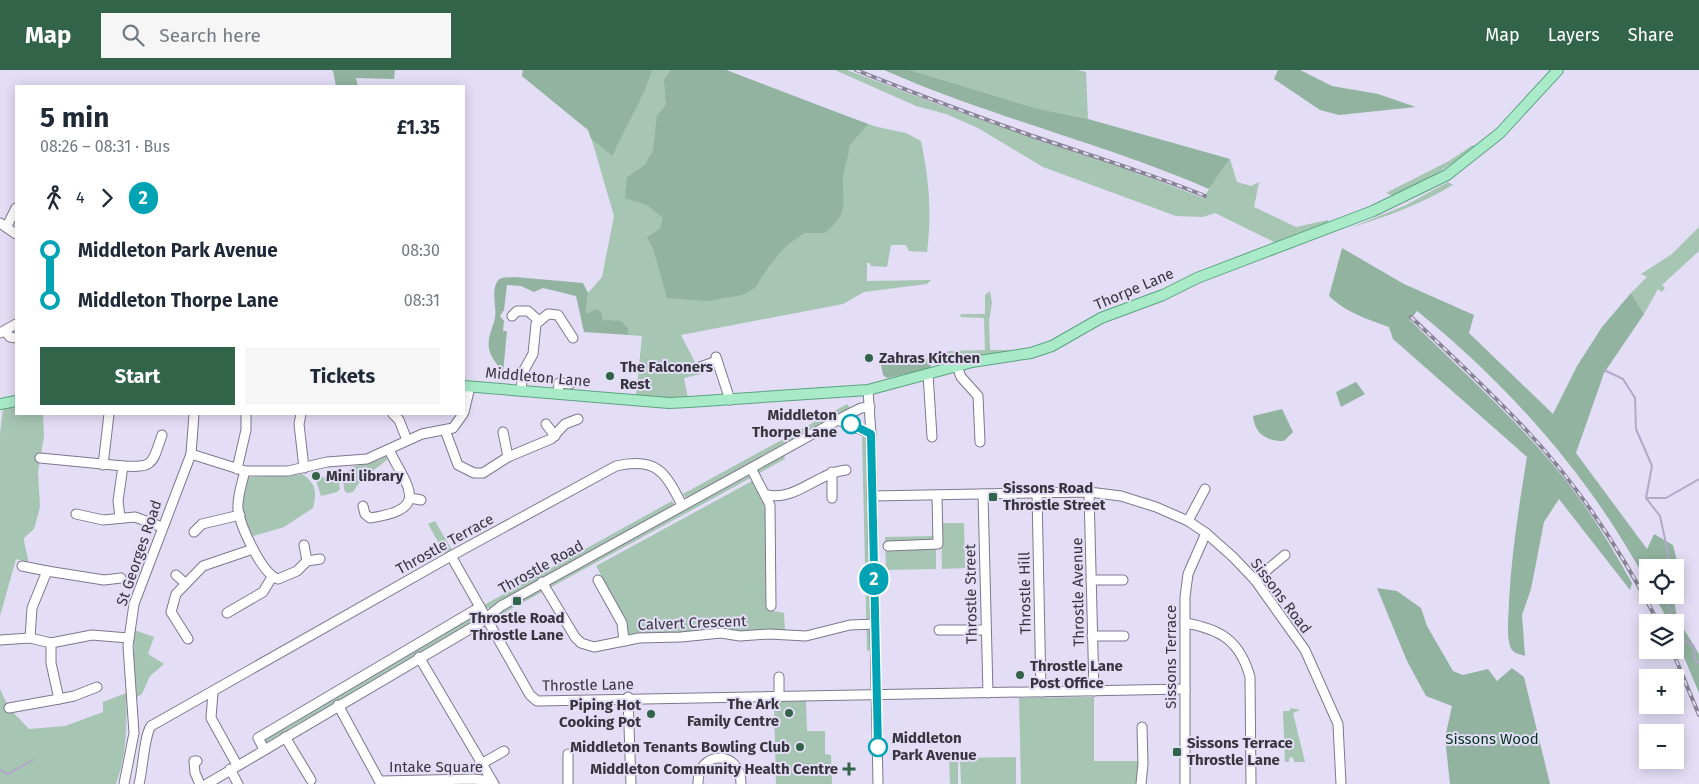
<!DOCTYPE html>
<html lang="en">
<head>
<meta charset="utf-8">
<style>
  body { margin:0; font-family:"Fira Sans",sans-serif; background:#f6f6f7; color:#1f2937; height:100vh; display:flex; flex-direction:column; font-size:19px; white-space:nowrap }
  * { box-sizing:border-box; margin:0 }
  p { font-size:16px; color:#747a83 }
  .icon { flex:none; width:28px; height:28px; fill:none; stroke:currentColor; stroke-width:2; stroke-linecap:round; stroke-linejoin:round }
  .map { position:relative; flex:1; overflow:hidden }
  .drawer { position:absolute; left:15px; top:15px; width:450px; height:330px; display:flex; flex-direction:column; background:#fff; border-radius:0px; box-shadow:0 2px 12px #0003 }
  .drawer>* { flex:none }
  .badge { padding:0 10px; border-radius:16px; font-size:18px; line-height:32px }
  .tools { position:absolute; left:1639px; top:489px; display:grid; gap:10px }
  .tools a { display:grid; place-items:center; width:45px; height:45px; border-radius:0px; background:#fff; box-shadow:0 2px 12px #0003; font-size:25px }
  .map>.badge { position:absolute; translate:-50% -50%; box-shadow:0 0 0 2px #fff }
  .legs { display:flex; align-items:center; gap:8px; height:55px; padding:0 25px; font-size:16px }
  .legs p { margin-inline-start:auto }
  .headline { display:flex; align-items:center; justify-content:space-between; height:85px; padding:0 25px }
  h1 { font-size:28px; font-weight:700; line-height:38px }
  .primary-button { display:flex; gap:10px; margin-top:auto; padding:10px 25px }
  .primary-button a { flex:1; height:58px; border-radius:0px; background:#316449; color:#fff; font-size:20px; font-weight:700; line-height:58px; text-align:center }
  .primary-button a+a { background:#f6f6f7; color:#1f2937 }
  ul { padding:0 25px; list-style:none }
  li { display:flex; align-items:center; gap:18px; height:50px; font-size:19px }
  li i { display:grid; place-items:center; width:8px; height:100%; margin:0 6px; background:currentColor }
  li i::after { content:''; width:12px; height:12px; margin:-6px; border:4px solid; border-radius:50%; background:#fff }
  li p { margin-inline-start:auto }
  li:first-child i { background:linear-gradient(#0000 50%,currentColor 0) }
  li:last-child i { background:linear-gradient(currentColor 50%,#0000 0) }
  header { display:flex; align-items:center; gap:30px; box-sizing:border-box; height:70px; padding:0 25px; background:#316449; color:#fff }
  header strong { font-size:24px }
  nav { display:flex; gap:28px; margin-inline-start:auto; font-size:18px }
  .search { width:350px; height:45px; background:#f6f6f7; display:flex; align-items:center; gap:12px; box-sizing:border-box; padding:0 18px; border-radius:0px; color:#747a83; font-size:19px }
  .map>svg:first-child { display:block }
  .green { fill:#a6c5b2 }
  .forest { fill:#91b39f }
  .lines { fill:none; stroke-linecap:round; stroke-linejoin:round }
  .stream { stroke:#b1a9ca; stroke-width:2 }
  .minor-casing { stroke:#7d788e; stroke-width:11 }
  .major-casing { stroke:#5ba380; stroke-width:12 }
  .minor { stroke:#fff; stroke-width:9 }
  .major { stroke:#a9ebc8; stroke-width:10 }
  .rail-casing { stroke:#888495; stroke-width:4 }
  .rail { stroke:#e3ddf6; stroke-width:2; stroke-dasharray:5.5; stroke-linecap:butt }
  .line-1-casing { stroke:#fff; stroke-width:11 }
  .line-1 { stroke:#00a3b4; stroke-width:8 }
  .poi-dot { fill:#316449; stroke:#e3ddf6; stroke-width:2 }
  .stop-1-dot { fill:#fff; stroke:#00a3b4; stroke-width:2.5 }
  .labels { text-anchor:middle; stroke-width:4; stroke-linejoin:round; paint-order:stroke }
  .street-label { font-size:15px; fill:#37353e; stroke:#e3ddf6 }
  .poi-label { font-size:15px; font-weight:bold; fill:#37353e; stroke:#e3ddf6; text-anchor:start }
  .stop-label { font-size:15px; font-weight:bold; fill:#37353e; stroke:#e3ddf6; text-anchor:end }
  .park-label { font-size:15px; fill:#05331e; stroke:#e3ddf6 }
</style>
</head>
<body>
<header>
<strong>Map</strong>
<div class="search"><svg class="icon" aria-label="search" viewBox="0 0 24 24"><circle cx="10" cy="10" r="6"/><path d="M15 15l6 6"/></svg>Search here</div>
<nav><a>Map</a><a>Layers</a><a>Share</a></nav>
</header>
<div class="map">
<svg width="1699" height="714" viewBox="0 0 1699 714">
  <rect width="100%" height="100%" fill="#e3ddf6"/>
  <!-- green -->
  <g class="green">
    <path d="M523,0H726L837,43L877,57L906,63L921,71C929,110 932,142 927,182L909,181L906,175H891L887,197L871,196L870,193H867V211L931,210L927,214L864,222L843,234L681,265L701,304L684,308L688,328L636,326L642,266L629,265L628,258C613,250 602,250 586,245L588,223L602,207L614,146L589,60L522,6Z"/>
    <polygon points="835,0 847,0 948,38 1117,95 1203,128 1230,89 1237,112 1251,116 1259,112 1254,137 1296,157 1328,150 1329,153 1276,173 1215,143 1203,147 1176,146 1043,97 978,58 946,44 916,36"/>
    <polygon points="910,0 1078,0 1086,2 1088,49 1035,38"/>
    <path d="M1473,75L1475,77C1449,97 1423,113 1393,126L1386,123L1449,91Z"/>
    <path d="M1448,112L1453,115C1419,135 1388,146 1350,158L1406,135Z"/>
    <polygon points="1699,157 1699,181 1662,215 1665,218 1662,222 1658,219 1644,244 1631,223 1647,207 1641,204 1672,184"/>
    <polygon points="990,221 992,233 989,251 990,280 1013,280 942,295 942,287 948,281 985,280 984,248 960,247 961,244 985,244 985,225"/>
    <polygon points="847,334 851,339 687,429 683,424"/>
    <path d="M16,337V344H43L44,366L38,402L40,437L34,459L24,468C24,477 28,483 28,492L16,489L0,546V364L3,338Z"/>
    <polygon points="864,365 867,370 872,579 867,581 862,368"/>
    <polygon points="784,385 785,389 495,548 494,546 510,533 777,386"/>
    <polygon points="385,387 388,389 361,410 353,422 347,423 344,420 343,408 351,397 374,392"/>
    <path d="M302,404C316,413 317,422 313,438L284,457L253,466C241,442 241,434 247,408C252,406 291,406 302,404Z"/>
    <polygon points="322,407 339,411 340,419 337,422 321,426 316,411"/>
    <path d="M754,410C774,444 768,500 768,540L784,543L785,562L631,566L627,562L626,550L596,496Z"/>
    <polygon points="672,431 675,436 490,538 486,538 484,535"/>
    <polygon points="435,451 452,480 445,484 428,454"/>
    <polygon points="941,453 964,453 965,498 942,499"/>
    <polygon points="936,466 936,499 886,500 885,467"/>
    <polygon points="478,542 479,547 468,556 264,674 262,671 264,666"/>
    <polygon points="134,560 154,567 148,584 164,594 150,606 142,624 137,627 134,595"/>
    <path d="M0,619L9,638L29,659L65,656L103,642V632L126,623C127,655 127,683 116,714H0Z"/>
    <polygon points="1094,627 1094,691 1139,691 1136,714 1021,714 1019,628"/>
    <polygon points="806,631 807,661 825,661 825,684 831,685 832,714 776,714 774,632"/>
    <polygon points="1291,638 1300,640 1293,643 1305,692 1294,692 1293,687 1289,688 1289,692 1285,692 1283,641 1289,641"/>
    <polygon points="958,682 958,714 950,714 949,683"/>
    <polygon points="1016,687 1016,714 961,714 960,688"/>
  </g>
  <!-- forest -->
  <g class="forest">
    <polygon points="331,0 395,0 394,9 356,8 358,16 336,16 333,1"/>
    <path d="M523,0H652C643,31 624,56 613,86L591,69L588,60L522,6Z"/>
    <path d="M671,0H726L868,54L849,76C849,87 844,96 843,107C842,138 850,140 825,163H804L786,176L769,196L755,218L742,225L707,231L667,228L654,181L647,167L660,159L663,148L647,135L625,128L627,107L645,95L653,80L657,46L666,35L664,10Z"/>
    <path d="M884,0H910L1035,38L1088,49L1230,89L1209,119C1103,73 990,47 884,0Z"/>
    <polygon points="1278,0 1300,0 1332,16 1378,24 1416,37 1339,45 1320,40 1274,9"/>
    <path d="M1342,178L1404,214L1474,245L1469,263L1553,344L1577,296L1602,257L1631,223L1644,244L1604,303L1576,383L1647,479L1654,464L1673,475L1678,495L1675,503V498H1648L1647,513C1592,409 1509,315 1417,241L1410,250C1457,296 1506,340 1549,390C1582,428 1608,470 1632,513L1630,520L1559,429L1544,452L1531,519L1522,545L1525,586C1519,584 1512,583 1510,576C1506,563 1509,544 1509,530C1512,481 1519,435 1527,387L1393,269L1389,257C1367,249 1345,242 1329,226Z"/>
    <path d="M515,207L583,213L588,223L586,244L596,239L601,242L603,250L621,251L628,258L629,265L584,262L576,226L543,218L534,222L521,216L507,215L504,240L500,246L504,251L503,261H507L503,303C498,295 491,288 489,279C487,267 493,258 495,248C497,237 491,222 497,212C500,206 509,208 515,207Z"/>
    <polygon points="925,288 933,292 929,299 887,308 883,305 881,295"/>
    <polygon points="1356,312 1365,324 1341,337 1336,322"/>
    <path d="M1282,339L1293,362L1284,371C1267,371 1255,365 1253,346Z"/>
    <polygon points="1377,518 1397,521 1421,538 1427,556 1453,601 1463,605 1488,599 1497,611 1512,598 1524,607 1550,714 1450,714 1445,668 1452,636 1426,626 1407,591"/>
    <polygon points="1654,525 1673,525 1677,548 1699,584 1699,623 1675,566 1675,552 1669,552"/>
  </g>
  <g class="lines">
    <!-- stream -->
    <g class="stream">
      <polyline points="1606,301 1623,309 1635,328 1636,359 1652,396 1646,428 1660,446 1669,487 1662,498"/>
      <polyline points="1646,428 1666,428 1699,409"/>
      <polyline points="1666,525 1668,536 1683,570 1694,576 1695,590 1699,593"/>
      <polyline points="0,700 8,704 33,690"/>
    </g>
    <!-- minor casing -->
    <g class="minor-casing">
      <g id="minor">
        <polyline points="0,153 16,164"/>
        <polyline points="7,156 16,138"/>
        <polyline points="512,246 517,241 528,241 538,250"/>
        <polyline points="5,261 10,267 16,268"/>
        <polyline points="0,263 16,254"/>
        <polyline points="716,287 730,330"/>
        <polyline points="957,296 961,307 978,326 980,372"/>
        <polyline points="700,297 717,291"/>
        <polyline points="928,304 932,367"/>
        <polyline points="521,320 523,302 533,284 536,254 548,244 558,245 573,268"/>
        <polyline points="868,320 871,364 878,714"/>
        <polyline points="558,323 559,313 570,314"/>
        <polyline points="464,342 470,317"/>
        <polyline points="301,344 299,354 304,398"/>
        <polyline points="393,344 399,350 407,370"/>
        <polyline points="838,350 871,364"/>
        <polyline points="546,354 555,366"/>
        <polyline points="445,360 458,395 474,403 483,403 508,387 551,369 565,354 578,349"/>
        <polyline points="503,362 508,387"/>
        <polyline points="191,384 245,401 288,401 327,392 367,389 422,364 453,358 463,344"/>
        <polyline points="40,388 123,396"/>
        <polyline points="103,395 109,344"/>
        <polyline points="751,398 770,435 771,536"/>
        <polyline points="237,399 246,360 246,344"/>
        <path d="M245,401C242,413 237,427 238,439C240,456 262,504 278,509L297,501L307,491L304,475"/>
        <polyline points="832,402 832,428"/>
        <polyline points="1089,422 1094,621"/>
        <polyline points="1037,423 1041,622"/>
        <polyline points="983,424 988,623"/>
        <path d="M767,425C796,431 817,403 846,400"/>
        <polyline points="872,426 1089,422 1121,426 1156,437 1188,451 1206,463 1233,487 1255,510 1305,580 1338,654 1341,714"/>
        <polyline points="410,428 421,430"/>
        <path d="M363,436L365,444L370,448C431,439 408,418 389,380"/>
        <polyline points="76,444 103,450 135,447 162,457"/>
        <path d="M120,447L118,431L123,396C155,398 152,393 162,365"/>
        <polyline points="1188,451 1205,419"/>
        <polyline points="194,462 202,454 240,445"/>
        <polyline points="888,476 938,474 937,425"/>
        <polyline points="451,486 530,625 537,631 1185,619"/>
        <polyline points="307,491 320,489"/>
        <polyline points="22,496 47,501"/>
        <polyline points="176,505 185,513"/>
        <polyline points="598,510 622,553 624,571"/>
        <polyline points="1091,510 1123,510"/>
        <polyline points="1255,510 1285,485"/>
        <polyline points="542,512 575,567 581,573 594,577 639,568 681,567 721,563 740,566 769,564 806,566 850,555 875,554"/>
        <polyline points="227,543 263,522 272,507"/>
        <path d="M1185,553C1221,559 1240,571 1250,607L1251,714"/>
        <polyline points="939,560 986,560"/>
        <polyline points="1092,566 1124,566"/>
        <polyline points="30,568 32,538 47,501 104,510 121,508"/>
        <polyline points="188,569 171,542 176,524 203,496 253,479"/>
        <polyline points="0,570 30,568 51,573 92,565 128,568"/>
        <polyline points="51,573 51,593 59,629 74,626 97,617"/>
        <polyline points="419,587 494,714"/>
        <polyline points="213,622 211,648 237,695"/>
        <polyline points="779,626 779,607"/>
        <polyline points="628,627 631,714"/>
        <polyline points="338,635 381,714"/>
        <polyline points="9,638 59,629"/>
        <polyline points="285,667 311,710"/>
        <polyline points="264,679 258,668 480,537"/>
        <polyline points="568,684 568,714"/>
        <polyline points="197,691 194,691 195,703 200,714"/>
        <polyline points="483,693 504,681"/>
        <polyline points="230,699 238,714"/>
        <polyline points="381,711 474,709 491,711"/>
        <polyline points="124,714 134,663 128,576 134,534 191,384 194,344"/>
        <path d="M139,714C143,699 144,666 151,656L451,486L616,396C657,387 665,402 682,435"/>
        <polyline points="207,714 480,553 501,536 847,345 861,338 870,337"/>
        <path d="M698,714C697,680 741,679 741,714"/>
        <polyline points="1141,714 1143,694 1142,657"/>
        <polyline points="1185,714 1185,527 1188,504 1206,463"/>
      </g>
    </g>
    <!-- major casing -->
    <g class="major-casing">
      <g id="major">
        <polyline points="464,316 669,333 689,332 868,320 972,292 1031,283 1052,276 1101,248 1163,225 1197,208 1373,141 1447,105 1500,63 1558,0"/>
        <polyline points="0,334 16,331"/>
      </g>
    </g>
    <!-- minor -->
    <use href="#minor" class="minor"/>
    <!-- major -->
    <use href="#major" class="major"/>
    <!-- rail casing -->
    <g class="rail-casing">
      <g id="rail">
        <path d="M856,0C910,22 965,42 1021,62C1082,83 1144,101 1205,126"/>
        <path d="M1411,247C1451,285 1491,322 1528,362C1581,419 1623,484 1658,552"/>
        <polyline points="1672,580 1699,645"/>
      </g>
    </g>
    <!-- rail -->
    <use href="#rail" class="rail"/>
  </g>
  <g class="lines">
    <!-- line-1 casing -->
    <g class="line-1-casing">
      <polyline id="line-1" points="851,354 871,364 878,677"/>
    </g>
    <!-- line-1 -->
    <use href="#line-1" class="line-1"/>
  </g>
  <!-- markers -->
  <g class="poi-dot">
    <circle cx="869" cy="288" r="5"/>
    <circle cx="610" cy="306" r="5"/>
    <circle cx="316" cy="406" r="5"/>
    <rect x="988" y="422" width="10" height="10" rx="2.5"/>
    <rect x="512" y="526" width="10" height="10" rx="2.5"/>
    <circle cx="1020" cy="605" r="5"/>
    <circle cx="789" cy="643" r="5"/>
    <circle cx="651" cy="644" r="5"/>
    <circle cx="800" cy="677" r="5"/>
    <rect x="1172" y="677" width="10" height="10" rx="2.5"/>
    <path d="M846.5 691.5h5v5h5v5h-5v5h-5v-5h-5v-5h5z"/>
  </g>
  <g class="stop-1-dot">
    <circle cx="851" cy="354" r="9"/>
    <circle cx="878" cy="677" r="9"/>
  </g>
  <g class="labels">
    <!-- street labels -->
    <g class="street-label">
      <text transform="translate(1134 219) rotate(-23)" y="5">Thorpe Lane</text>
      <text transform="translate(538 307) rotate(5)" y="5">Middleton Lane</text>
      <text transform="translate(445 474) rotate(-29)" y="5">Throstle Terrace</text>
      <text transform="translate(139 483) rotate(-71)" y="5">St Georges Road</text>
      <text transform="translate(541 497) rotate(-29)" y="5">Throstle Road</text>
      <text transform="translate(1078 522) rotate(-91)" y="5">Throstle Avenue</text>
      <text transform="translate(1025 523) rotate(-91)" y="5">Throstle Hill</text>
      <text transform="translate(971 524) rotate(-91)" y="5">Throstle Street</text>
      <text transform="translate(1281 526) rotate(53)" y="5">Sissons Road</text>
      <text transform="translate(692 553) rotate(-2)" y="5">Calvert Crescent</text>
      <text transform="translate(1171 587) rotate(-90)" y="5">Sissons Terrace</text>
      <text transform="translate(588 615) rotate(-1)" y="5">Throstle Lane</text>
      <text x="436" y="702">Intake Square</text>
    </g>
    <!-- poi labels -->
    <g class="poi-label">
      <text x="879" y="293">Zahras Kitchen</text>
      <text x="620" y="302">The Falconers<tspan x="620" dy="17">Rest</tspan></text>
      <text x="326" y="411">Mini library</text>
      <text x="1003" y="423">Sissons Road<tspan x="1003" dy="17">Throstle Street</tspan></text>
      <text x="517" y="553" text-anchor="middle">Throstle Road<tspan x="517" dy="17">Throstle Lane</tspan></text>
      <text x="1030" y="601">Throstle Lane<tspan x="1030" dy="17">Post Office</tspan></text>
      <text x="779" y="639" text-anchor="end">The Ark<tspan x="779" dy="17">Family Centre</tspan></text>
      <text x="641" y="640" text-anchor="end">Piping Hot<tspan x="641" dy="17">Cooking Pot</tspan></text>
      <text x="1187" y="678">Sissons Terrace<tspan x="1187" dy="17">Throstle Lane</tspan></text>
      <text x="790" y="682" text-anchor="end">Middleton Tenants Bowling Club</text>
      <text x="838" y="704" text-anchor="end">Middleton Community Health Centre</text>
    </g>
    <!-- stop labels -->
    <g class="stop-label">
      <text x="837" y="350">Middleton<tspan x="837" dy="17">Thorpe Lane</tspan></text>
      <text x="892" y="673" text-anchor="start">Middleton<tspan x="892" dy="17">Park Avenue</tspan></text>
    </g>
    <!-- park labels -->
    <g class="park-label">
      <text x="1492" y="674">Sissons Wood</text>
    </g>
  </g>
</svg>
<div class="tools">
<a><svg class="icon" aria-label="locate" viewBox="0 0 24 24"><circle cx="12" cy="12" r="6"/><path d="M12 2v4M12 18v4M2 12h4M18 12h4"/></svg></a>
<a><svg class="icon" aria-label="layers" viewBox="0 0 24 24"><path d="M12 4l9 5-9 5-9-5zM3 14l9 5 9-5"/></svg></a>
<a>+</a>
<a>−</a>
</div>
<b class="badge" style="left:874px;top:509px;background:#00a3b4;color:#fff">2</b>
<section class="drawer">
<div class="headline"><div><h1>5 min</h1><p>08:26 – 08:31 · Bus</p></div><b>£1.35</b></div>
<div class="legs"><svg class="icon" aria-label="walk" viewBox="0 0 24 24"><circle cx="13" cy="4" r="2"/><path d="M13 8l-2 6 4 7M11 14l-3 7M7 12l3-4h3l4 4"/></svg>4<svg class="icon" aria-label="forward" viewBox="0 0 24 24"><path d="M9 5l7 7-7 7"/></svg><b class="badge" style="background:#00a3b4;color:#fff">2</b></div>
<ul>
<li><i style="color:#00a3b4"></i><b>Middleton Park Avenue</b><p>08:30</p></li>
<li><i style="color:#00a3b4"></i><b>Middleton Thorpe Lane</b><p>08:31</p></li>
</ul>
<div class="primary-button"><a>Start</a><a>Tickets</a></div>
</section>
</div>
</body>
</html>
